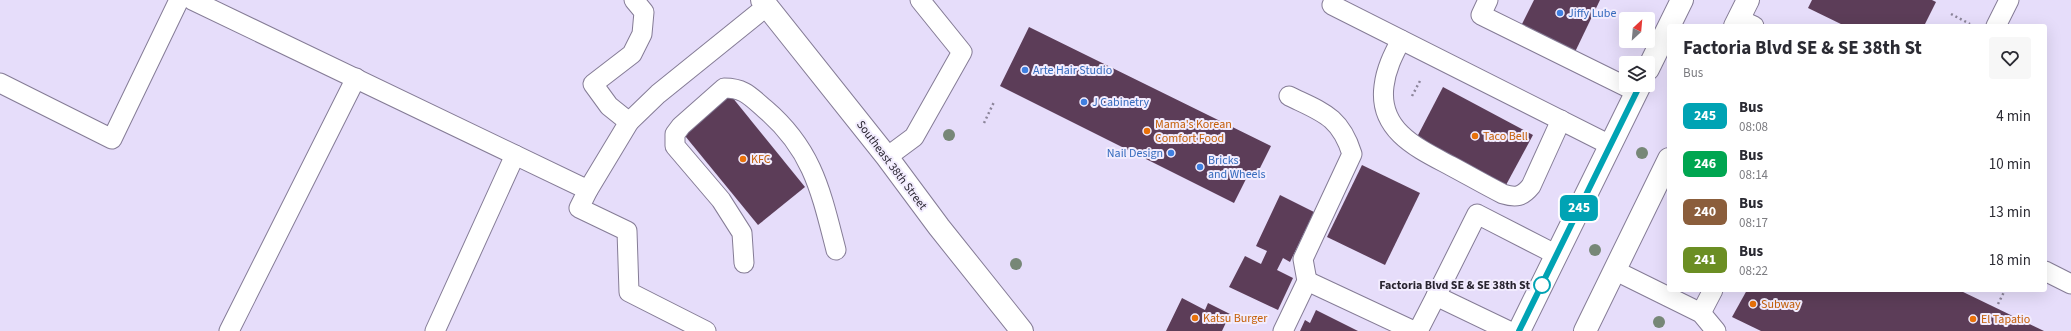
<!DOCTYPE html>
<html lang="en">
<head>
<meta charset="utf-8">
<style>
  body { margin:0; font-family:"Source Sans 3",sans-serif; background:#f7f7f7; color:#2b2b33; height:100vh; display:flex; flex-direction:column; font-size:15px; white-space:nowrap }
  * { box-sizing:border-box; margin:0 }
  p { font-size:13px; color:#7c7c81 }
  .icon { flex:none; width:22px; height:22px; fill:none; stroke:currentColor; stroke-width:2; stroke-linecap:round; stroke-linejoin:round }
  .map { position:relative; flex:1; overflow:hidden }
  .details { position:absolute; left:1667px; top:24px; width:380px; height:268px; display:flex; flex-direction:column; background:#fff; border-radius:4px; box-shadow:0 4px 16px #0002 }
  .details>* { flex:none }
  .badge { padding:0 8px; border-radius:6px; font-size:14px; line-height:26px }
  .needle { width:26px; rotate:26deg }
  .controls { position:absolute; left:1619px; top:12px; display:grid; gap:8px }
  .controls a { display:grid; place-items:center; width:36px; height:36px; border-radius:4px; background:#fff; box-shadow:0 4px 16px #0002; font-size:20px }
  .map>.badge { position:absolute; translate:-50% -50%; box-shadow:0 0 0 2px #fff }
  .round { display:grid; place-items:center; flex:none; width:42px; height:42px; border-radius:4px; background:#f7f7f7 }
  .overview { display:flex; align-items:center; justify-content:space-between; height:68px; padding:0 16px }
  h1 { font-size:19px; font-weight:700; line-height:30px }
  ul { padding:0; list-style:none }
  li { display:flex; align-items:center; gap:12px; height:48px; padding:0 16px }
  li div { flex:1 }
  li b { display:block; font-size:15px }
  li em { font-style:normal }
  li .badge { min-width:44px; font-weight:700; text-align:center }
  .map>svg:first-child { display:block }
  .building { fill:#5c3d58 }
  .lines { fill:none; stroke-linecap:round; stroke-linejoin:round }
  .lane-casing { stroke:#857c96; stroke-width:21 }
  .secondary-casing { stroke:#857c96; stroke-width:24 }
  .path { stroke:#8b8499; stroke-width:2.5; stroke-dasharray:2 3; stroke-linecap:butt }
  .lane { stroke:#fff; stroke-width:19 }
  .secondary { stroke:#fff; stroke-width:22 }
  .tree { fill:#778777 }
  .line-casing { stroke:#fff; stroke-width:9 }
  .line { stroke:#00a3b4; stroke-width:6 }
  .shop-dot { fill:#3f7fe0; stroke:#f2ecfe; stroke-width:1.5 }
  .food-dot { fill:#e8710a; stroke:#f2ecfe; stroke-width:1.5 }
  .stop-dot { fill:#fff; stroke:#00a3b4; stroke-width:2 }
  .labels { text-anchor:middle; stroke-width:4; stroke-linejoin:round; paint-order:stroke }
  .shop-label { font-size:12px; fill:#366cbe; stroke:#f2ecfe; text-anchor:start }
  .food-label { font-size:12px; fill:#c56008; stroke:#f2ecfe; text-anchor:start }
  .street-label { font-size:12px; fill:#292530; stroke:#f2ecfe }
  .stop-label { font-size:12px; font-weight:bold; fill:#292530; stroke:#f2ecfe; text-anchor:end }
</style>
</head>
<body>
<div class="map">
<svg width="2071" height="331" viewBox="0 0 2071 331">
  <rect width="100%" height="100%" fill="#e6ddfa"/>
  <!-- building -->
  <g class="building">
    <polygon points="1534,0 1600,0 1575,52 1521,26"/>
    <polygon points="1812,0 1932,0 1936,2 1924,26 1845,26 1808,8"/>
    <polygon points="1029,27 1271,146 1256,176 1249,173 1234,203 1000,86"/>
    <polygon points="1443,87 1533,135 1506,185 1417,137"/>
    <polygon points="728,92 805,187 758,225 681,131"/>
    <polygon points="1362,165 1420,193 1385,265 1327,237"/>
    <polygon points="1280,195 1314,212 1290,262 1283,258 1277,270 1293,278 1278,310 1229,287 1245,256 1261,264 1267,251 1256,246"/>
    <polygon points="1747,290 1959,290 2044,331 1761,331 1732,317"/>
    <polygon points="1182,298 1205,310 1208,303 1230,314 1222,331 1166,331"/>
    <polygon points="1316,310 1358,331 1300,331 1305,320 1310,323"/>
  </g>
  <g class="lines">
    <!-- lane casing -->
    <g class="lane-casing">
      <g id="lane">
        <polyline points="192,0 588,190"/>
        <polyline points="1488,0 1481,15 1637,92"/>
        <polyline points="1332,5 1610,145"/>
        <polyline points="1739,19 1754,26"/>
        <polyline points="1996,26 2009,0"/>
        <path d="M1401,40C1393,55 1386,69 1384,86C1378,131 1419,149 1451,166C1468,175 1485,185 1503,194C1516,198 1522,197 1531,186L1561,120"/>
        <polyline points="0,83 112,139 179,0"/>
        <polyline points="629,122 609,106 593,84 632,54 642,34 644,12 634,0"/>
        <polyline points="887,157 914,137 962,52 920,0"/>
        <path d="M744,263L742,233L721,200L675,146V134L681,126L724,88C744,88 750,96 765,109C813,150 821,192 836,250"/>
        <polyline points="1614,270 1701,313 1716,331"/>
        <polyline points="2045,271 2071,284"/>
        <polyline points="1307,281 1414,331"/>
        <polyline points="1701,313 1713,290"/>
        <polyline points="229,331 356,78"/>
        <polyline points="435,331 515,155"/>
        <polyline points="706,331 629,292 627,231 579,208 588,190 629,122 658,94 767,6"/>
        <path d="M1283,331L1307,281L1303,259L1352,154C1340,116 1322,112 1289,96"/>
        <polyline points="1418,331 1436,296"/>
        <polyline points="1509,331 1436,296 1477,214 1557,255"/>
      </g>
    </g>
    <!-- secondary casing -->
    <g class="secondary-casing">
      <g id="secondary">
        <polyline points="762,0 887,157 939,227 1022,331"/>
        <polyline points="1735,26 1748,0"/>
        <polyline points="1648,69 1682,0"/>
        <polyline points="1519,331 1640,85"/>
        <polyline points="1585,331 1669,159"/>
      </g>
    </g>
    <!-- path -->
    <g class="path">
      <polyline points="1951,14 1970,24"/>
      <polyline points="1412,96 1421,79"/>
      <polyline points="984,123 994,102"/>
      <polyline points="1998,304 2005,290"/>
    </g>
    <!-- lane -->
    <use href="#lane" class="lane"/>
    <!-- secondary -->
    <use href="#secondary" class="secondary"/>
  </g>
  <!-- trees -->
  <g class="tree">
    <circle cx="949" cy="135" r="6"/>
    <circle cx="1642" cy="153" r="6"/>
    <circle cx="1595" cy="250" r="6"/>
    <circle cx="1016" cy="264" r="6"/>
    <circle cx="1659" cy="322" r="6"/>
  </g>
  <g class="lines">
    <!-- line casing -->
    <g class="line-casing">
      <polyline id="line" points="1519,331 1640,85"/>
    </g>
    <!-- line -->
    <use href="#line" class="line"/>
  </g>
  <!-- markers -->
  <g class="shop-dot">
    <circle cx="1560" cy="13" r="4"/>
    <circle cx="1025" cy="70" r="4"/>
    <circle cx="1084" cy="102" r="4"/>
    <circle cx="1171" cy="153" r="4"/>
    <circle cx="1200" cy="167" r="4"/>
  </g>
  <g class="food-dot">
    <circle cx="1147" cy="131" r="4"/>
    <circle cx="1475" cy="136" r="4"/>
    <circle cx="743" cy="159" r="4"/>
    <circle cx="1753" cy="304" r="4"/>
    <circle cx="1195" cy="318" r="4"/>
    <circle cx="1973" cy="319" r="4"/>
  </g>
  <circle class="stop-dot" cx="1542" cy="285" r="8"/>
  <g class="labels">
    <!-- shop labels -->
    <g class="shop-label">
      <text x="1568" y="17">Jiffy Lube</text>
      <text x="1033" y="74">Arte Hair Studio</text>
      <text x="1092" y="106">J Cabinetry</text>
      <text x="1163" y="157" text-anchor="end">Nail Design</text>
      <text x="1208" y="164">Bricks<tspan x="1208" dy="14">and Wheels</tspan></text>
    </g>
    <!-- food labels -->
    <g class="food-label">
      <text x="1155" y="128">Mama's Korean<tspan x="1155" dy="14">Comfort Food</tspan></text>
      <text x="1483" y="140">Taco Bell</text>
      <text x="751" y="163">KFC</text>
      <text x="1761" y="308">Subway</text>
      <text x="1203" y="322">Katsu Burger</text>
      <text x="1981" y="323">El Tapatio</text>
    </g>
    <!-- street labels -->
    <g class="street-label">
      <text transform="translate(892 165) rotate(53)" y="4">Southeast 38th Street</text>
    </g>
    <!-- stop labels -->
    <g class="stop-label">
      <text x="1530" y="289">Factoria Blvd SE &amp; SE 38th St</text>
    </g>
  </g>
</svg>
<div class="controls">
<a><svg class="needle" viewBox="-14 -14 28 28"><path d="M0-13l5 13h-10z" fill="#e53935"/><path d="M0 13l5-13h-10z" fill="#7c7c81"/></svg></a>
<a><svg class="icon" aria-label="layers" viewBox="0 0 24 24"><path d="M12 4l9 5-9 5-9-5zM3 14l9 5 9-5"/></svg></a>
</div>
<b class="badge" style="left:1579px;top:208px;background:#00a3b4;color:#fff">245</b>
<section class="details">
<div class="overview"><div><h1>Factoria Blvd SE &amp; SE 38th St</h1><p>Bus</p></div><a class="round"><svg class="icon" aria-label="heart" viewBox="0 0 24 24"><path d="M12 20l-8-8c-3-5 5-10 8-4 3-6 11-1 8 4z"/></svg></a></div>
<ul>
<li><span class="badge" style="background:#00a3b4;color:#fff">245</span><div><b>Bus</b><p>08:08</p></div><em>4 min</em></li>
<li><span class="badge" style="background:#00a651;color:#fff">246</span><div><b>Bus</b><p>08:14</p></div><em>10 min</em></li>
<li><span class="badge" style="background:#8b5e3c;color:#fff">240</span><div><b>Bus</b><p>08:17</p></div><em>13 min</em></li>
<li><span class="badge" style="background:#6b8e23;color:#fff">241</span><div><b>Bus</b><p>08:22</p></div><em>18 min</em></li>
</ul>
</section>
</div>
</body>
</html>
